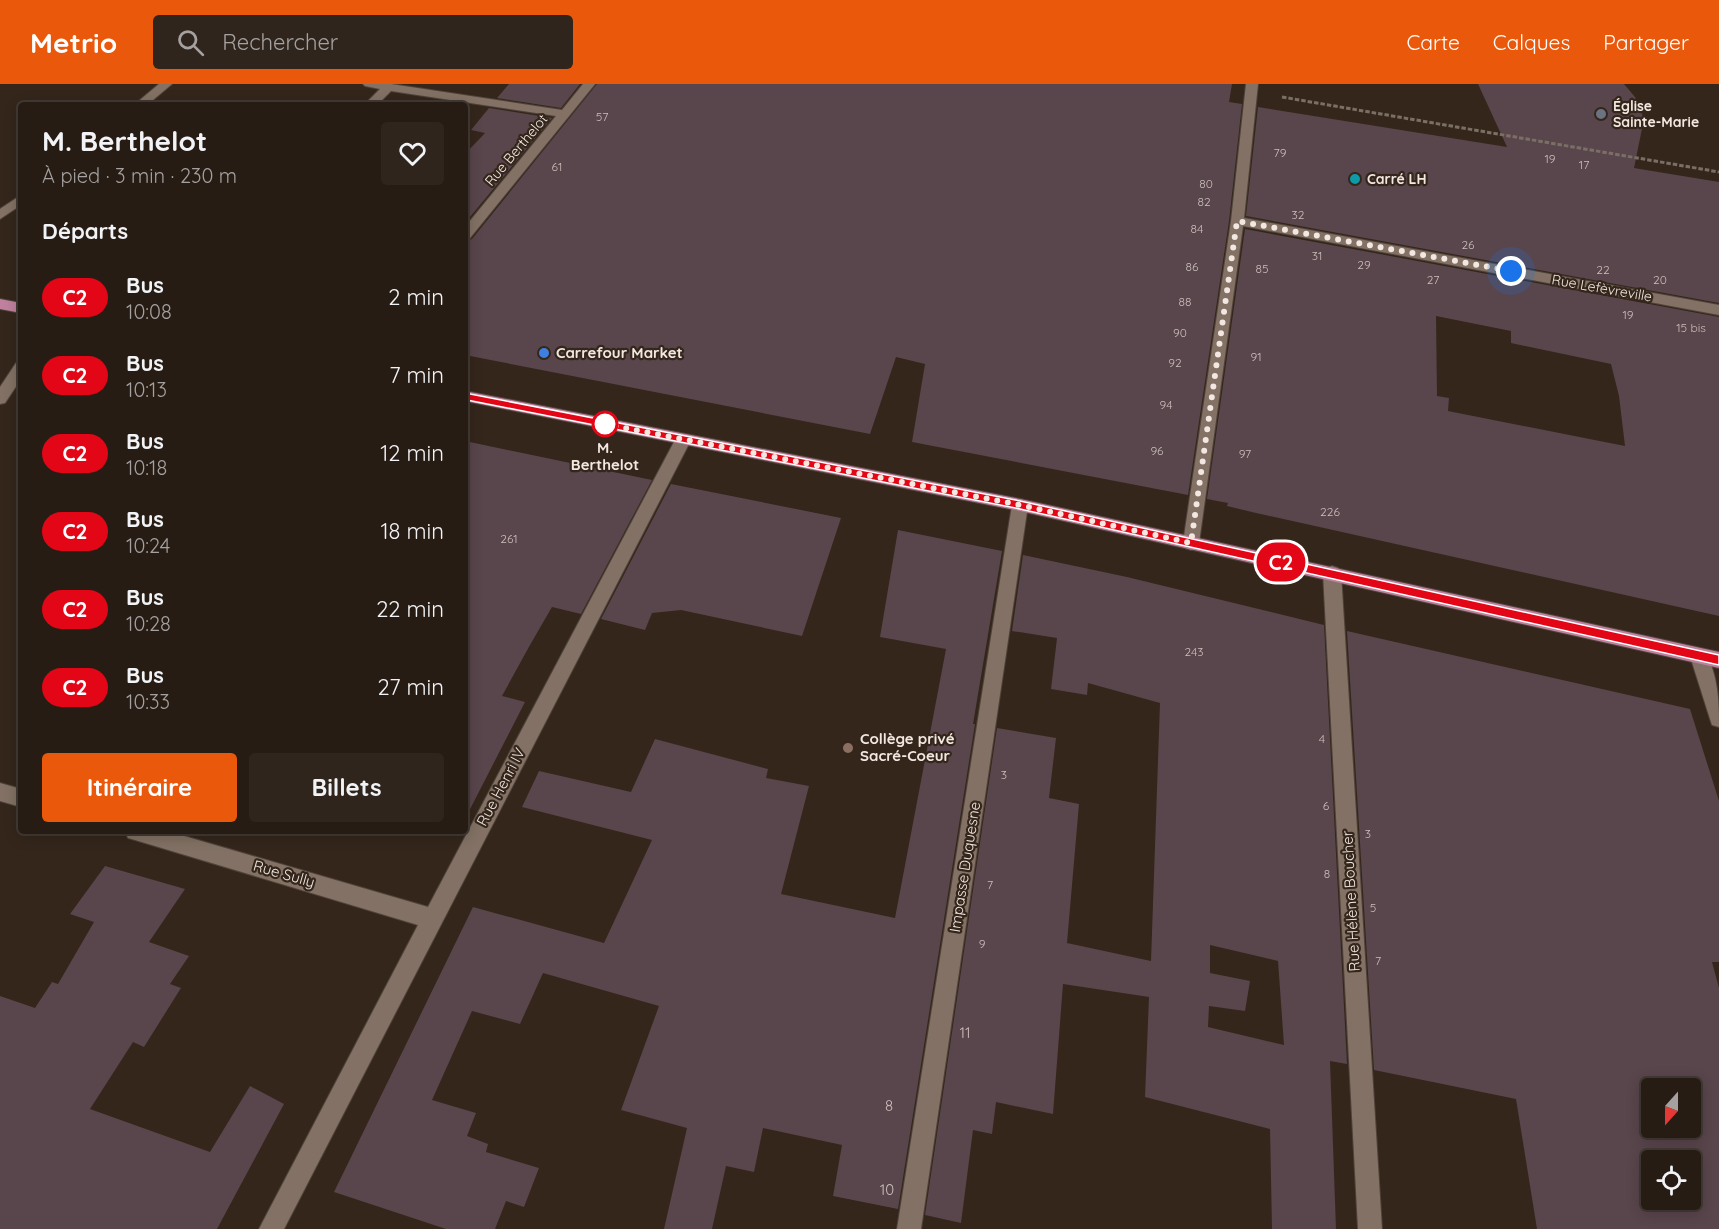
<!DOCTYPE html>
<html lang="fr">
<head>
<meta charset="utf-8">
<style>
  body { margin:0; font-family:Quicksand,sans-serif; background:#2f251d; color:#f1f3f6; height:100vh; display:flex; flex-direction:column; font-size:22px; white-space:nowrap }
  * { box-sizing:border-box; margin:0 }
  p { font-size:20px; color:#a4a1a0 }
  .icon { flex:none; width:33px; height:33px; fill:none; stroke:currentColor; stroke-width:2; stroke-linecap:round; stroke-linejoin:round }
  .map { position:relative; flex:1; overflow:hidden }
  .side { position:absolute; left:18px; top:18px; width:450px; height:732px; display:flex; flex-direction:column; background:#271c14; border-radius:6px; box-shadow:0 3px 15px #0003,0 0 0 2px #433a34 }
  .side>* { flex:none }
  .badge { padding:0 12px; border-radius:20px; font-size:21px; line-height:39px }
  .needle { width:39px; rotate:201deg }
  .fabs { position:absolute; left:1641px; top:994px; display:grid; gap:12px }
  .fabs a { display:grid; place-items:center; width:60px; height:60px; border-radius:6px; background:#271c14; box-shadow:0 3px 15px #0003,0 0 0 2px #433a34; font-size:30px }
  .you { position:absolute; width:30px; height:30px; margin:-15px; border:4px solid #fff; border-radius:50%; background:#1a73e8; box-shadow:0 0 0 9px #1a73e833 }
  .map>.badge { position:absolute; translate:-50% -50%; box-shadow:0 0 0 3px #fff }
  h2 { padding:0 24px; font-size:22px; line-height:54px }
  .round { display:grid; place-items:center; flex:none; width:63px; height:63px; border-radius:6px; background:#2f251d }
  .overview { display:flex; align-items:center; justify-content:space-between; height:102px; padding:0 24px }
  h1 { font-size:28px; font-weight:700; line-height:45px }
  .button { display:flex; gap:12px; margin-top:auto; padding:12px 24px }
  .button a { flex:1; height:69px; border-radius:6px; background:#ea580c; color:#fff; font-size:24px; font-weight:700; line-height:69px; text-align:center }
  .button a+a { background:#2f251d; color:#f1f3f6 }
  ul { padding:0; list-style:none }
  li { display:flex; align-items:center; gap:18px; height:78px; padding:0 24px }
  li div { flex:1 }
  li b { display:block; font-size:22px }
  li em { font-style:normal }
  li .badge { min-width:66px; font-weight:700; text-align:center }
  header { display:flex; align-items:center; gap:36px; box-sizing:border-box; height:84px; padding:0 30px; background:#ea580c; color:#fff }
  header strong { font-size:28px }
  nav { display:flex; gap:33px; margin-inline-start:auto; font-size:21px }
  .search { width:420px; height:54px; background:#2f251d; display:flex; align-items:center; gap:15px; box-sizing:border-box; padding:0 21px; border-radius:6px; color:#a4a1a0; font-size:22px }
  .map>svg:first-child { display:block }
  .building { fill:#59454c; fill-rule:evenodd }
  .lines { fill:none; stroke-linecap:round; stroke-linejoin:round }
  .minor-casing { stroke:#4f433a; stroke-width:2 }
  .major-casing { stroke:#4f433a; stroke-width:2 }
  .path { stroke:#7b6f65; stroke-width:3; stroke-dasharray:4.5 2; stroke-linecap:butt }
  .minor { fill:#827164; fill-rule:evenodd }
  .major { fill:#bf819e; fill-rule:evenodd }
  .line { fill:#e30616; stroke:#fff; stroke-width:1.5 }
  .walk { stroke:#f2e8e1; stroke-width:6; stroke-dasharray:0 10.8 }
  .worship-dot { fill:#6b7280; stroke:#34261b; stroke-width:2 }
  .culture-dot { fill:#0f9aa8; stroke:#34261b; stroke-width:2 }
  .shop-dot { fill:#3f7fe0; stroke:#34261b; stroke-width:2 }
  .stop-dot { fill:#fff; stroke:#e30616; stroke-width:3 }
  .education-dot { fill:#8d6e63; stroke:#34261b; stroke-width:2 }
  .labels { text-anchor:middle; stroke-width:4.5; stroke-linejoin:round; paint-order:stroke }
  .number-label { font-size:12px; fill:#ccbfbc }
  .far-poi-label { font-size:14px; font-weight:bold; fill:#f2e8e1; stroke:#34261b; text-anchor:start }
  .far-street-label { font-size:14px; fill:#f2e8e1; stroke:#34261b }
  .poi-label { font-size:15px; font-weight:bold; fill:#f2e8e1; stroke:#34261b; text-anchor:start }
  .stop-label { font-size:15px; font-weight:bold; fill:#f2e8e1; stroke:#34261b }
  .street-label { font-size:15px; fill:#f2e8e1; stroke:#34261b }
  .near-number-label { font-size:15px; fill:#ccbfbc }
</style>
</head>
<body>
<header>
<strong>Metrio</strong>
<div class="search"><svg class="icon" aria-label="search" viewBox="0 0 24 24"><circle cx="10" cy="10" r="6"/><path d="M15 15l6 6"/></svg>Rechercher</div>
<nav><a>Carte</a><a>Calques</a><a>Partager</a></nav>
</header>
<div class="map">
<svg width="1719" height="1145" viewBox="0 0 1719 1145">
  <rect width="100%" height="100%" fill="#34261b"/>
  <!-- building -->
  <g class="building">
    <polygon points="509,0 580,0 561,24 497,14"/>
    <polygon points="597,0 1232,0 1229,18 1242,20 1229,137 1188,411 912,358 925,280 896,273 870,350 465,271 465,157 472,155"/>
    <polygon points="1478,0 1624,0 1635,13 1644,35 1634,84 1719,98 1719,219 1246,132 1258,23 1507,63"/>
    <polygon points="489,24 552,34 465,139 465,70 485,49 471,46"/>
    <path d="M1245,145L1719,233V532L1256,429L1227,422L1228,419L1207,415ZM1436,232L1511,247V259L1611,280L1619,312L1625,362L1448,327L1449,314L1437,312Z"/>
    <polygon points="465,357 652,396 581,530 552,523 530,561 502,612 525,618 465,735"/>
    <polygon points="671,400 841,434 802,552 681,526 652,529 645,546 601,535"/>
    <polygon points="898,446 1002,467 973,640 975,640 898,1125 833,1112 842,1061 763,1044 754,1088 726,1082 712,1145 664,1145 687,1044 621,1026 659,922 543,889 520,940 472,927 432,1016 476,1029 467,1052 488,1060 486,1068 539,1084 524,1123 506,1117 495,1145 446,1145 334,1108 473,823 604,859 652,756 522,723 539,687 631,708 655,655 768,685 766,694 809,702 781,810 895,834 946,565 880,553"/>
    <path d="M1023,471L1127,493L1324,541L1347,980L1330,977L1336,1145H1272L1270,1045L1145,1013L1149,913L1063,900L1053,1030L996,1018L992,1050L973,1046L961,1139L925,1131L997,644L1056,654L1049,714L1079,720L1067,859L1151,877L1160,619L1088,599L1087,611L1051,605L1057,554L1012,547ZM1210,861L1278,877L1284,961L1208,943L1209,922L1245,927L1250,897L1210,889Z"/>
    <path d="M1347,547L1690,625L1719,717V878H1712L1719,904V1145H1537L1516,1015L1374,986ZM1652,1005H1690V1044H1652ZM1652,1077H1690V1116H1652Z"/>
    <polygon points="105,782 185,805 149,858 189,872 170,900 181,904 144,963 133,958 90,1025 210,1068 250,1002 284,1020 217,1145 0,1145 0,912 35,924 52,898 58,900 94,838 70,830"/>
  </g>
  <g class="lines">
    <!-- minor casing -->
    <g class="minor-casing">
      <g id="minor">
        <polygon points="159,0 172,0 147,21 134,21"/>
        <polygon points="363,0 391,0 562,26 583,0 595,0 470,154 465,155 465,143 556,32 391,7 377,21 364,21 380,5 365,2"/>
        <polygon points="1246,0 1258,0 1244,134 1719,221 1719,231 1243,142 1199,459 1197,464 1191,466 1185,464 1183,459 1231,137"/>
        <polygon points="21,111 21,121 0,135 0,125"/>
        <polygon points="21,278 21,295 5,319 0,320 0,303 16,279"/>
        <polygon points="683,350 688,352 691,356 284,1145 259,1145 418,841 135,756 128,754 125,747 167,747 428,823 675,356 678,352"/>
        <polygon points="1020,415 1026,417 1028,421 921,1145 897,1145 1012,421 1014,417"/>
        <polygon points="1332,482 1338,484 1341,489 1382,1145 1358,1145 1323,489 1326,484"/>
        <path d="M1699,564L1705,567C1718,592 1719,616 1719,643L1712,641L1710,635L1690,572L1693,567Z"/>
        <polygon points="0,699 21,705 21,723 0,717"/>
      </g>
    </g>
    <!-- major casing -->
    <g class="major-casing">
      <g id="major">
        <polygon points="0,215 21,219 21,229 0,225"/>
        <polygon points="465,307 1020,415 1719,568 1719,584 1020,427 465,317"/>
      </g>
    </g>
    <!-- path -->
    <polyline class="path" points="1282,13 1719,88"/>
    <!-- minor -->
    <use href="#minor" class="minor"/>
    <!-- major -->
    <use href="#major" class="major"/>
  </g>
  <!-- line -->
  <polygon class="line" points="465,309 1020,417 1719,571 1719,581 1020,425 462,315 460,312"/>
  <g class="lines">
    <!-- walk -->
    <polyline class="walk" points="605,340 1020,421 1191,459 1237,137 1511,187"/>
  </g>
  <!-- markers -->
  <circle class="worship-dot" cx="1601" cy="30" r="6"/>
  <circle class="culture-dot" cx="1355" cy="95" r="6"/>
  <circle class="shop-dot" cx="544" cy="269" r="6"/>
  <circle class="stop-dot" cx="605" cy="340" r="12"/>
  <circle class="education-dot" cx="848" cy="664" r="6"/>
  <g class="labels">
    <!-- number labels -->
    <g class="number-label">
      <text x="602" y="37">57</text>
      <text x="1280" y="73">79</text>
      <text x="1550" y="79">19</text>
      <text x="1584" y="85">17</text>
      <text x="557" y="87">61</text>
      <text x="1206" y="104">80</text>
      <text x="1204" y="122">82</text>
      <text x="1298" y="135">32</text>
      <text x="1197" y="149">84</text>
      <text x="1468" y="165">26</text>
      <text x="1317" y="176">31</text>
      <text x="1364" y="185">29</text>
      <text x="1192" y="187">86</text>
      <text x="1262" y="189">85</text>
      <text x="1603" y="190">22</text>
      <text x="1433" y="200">27</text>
      <text x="1660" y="200">20</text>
      <text x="1185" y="222">88</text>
      <text x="1628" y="235">19</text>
      <text x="1691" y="248">15 bis</text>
      <text x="1180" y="253">90</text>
      <text x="1256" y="277">91</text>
      <text x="1175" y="283">92</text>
      <text x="1166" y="325">94</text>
      <text x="1157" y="371">96</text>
      <text x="1245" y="374">97</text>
      <text x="1330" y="432">226</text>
      <text x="509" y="459">261</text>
      <text x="1194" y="572">243</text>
      <text x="1322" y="659">4</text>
      <text x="1004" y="695">3</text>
      <text x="1326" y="726">6</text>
      <text x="1368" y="754">3</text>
      <text x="1327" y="794">8</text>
      <text x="990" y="805">7</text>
      <text x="1373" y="828">5</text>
      <text x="982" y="864">9</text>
      <text x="1378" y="881">7</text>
    </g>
    <!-- far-poi labels -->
    <g class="far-poi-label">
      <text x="1613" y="27">Église<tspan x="1613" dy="16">Sainte-Marie</tspan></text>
      <text x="1367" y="100">Carré LH</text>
    </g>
    <!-- far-street labels -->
    <g class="far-street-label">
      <text transform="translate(516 66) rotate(-50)" y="5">Rue Berthelot</text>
      <text transform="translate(1602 204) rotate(10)" y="5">Rue Lefèvreville</text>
    </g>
    <!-- poi labels -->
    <g class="poi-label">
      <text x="556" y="274">Carrefour Market</text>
      <text x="860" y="660">Collège privé<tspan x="860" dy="17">Sacré-Coeur</tspan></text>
    </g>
    <!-- stop labels -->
    <g class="stop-label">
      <text x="605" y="369">M.<tspan x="605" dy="17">Berthelot</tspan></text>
    </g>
    <!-- street labels -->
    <g class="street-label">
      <text transform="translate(501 703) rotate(-62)" y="5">Rue Henri IV</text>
      <text transform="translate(965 783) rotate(-81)" y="5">Impasse Duquesne</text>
      <text transform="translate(284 790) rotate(16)" y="5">Rue Sully</text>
      <text transform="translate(1351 817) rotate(-93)" y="5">Rue Hélène Boucher</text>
    </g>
    <!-- near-number labels -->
    <g class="near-number-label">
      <text x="965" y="954">11</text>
      <text x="889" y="1027">8</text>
      <text x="887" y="1111">10</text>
    </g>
  </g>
</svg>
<div class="fabs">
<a><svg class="needle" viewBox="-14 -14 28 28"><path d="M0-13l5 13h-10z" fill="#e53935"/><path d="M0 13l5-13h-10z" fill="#a4a1a0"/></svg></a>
<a><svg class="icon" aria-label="locate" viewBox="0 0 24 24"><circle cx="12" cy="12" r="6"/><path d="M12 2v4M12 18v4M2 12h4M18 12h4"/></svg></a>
</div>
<div class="you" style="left:1511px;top:187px"></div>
<b class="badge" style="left:1281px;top:478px;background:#e30616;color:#fff">C2</b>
<section class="side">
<div class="overview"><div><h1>M. Berthelot</h1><p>À pied · 3 min · 230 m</p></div><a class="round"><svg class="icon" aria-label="heart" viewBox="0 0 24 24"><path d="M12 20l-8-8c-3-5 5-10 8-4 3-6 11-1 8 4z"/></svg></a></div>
<h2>Départs</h2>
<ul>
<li><span class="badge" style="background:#e30616;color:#fff">C2</span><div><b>Bus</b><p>10:08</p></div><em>2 min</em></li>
<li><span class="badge" style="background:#e30616;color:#fff">C2</span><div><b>Bus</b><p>10:13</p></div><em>7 min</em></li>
<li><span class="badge" style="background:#e30616;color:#fff">C2</span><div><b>Bus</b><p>10:18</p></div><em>12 min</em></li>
<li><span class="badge" style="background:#e30616;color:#fff">C2</span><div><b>Bus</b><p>10:24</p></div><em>18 min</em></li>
<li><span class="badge" style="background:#e30616;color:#fff">C2</span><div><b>Bus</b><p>10:28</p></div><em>22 min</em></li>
<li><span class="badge" style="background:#e30616;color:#fff">C2</span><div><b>Bus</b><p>10:33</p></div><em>27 min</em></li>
</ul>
<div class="button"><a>Itinéraire</a><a>Billets</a></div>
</section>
</div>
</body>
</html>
